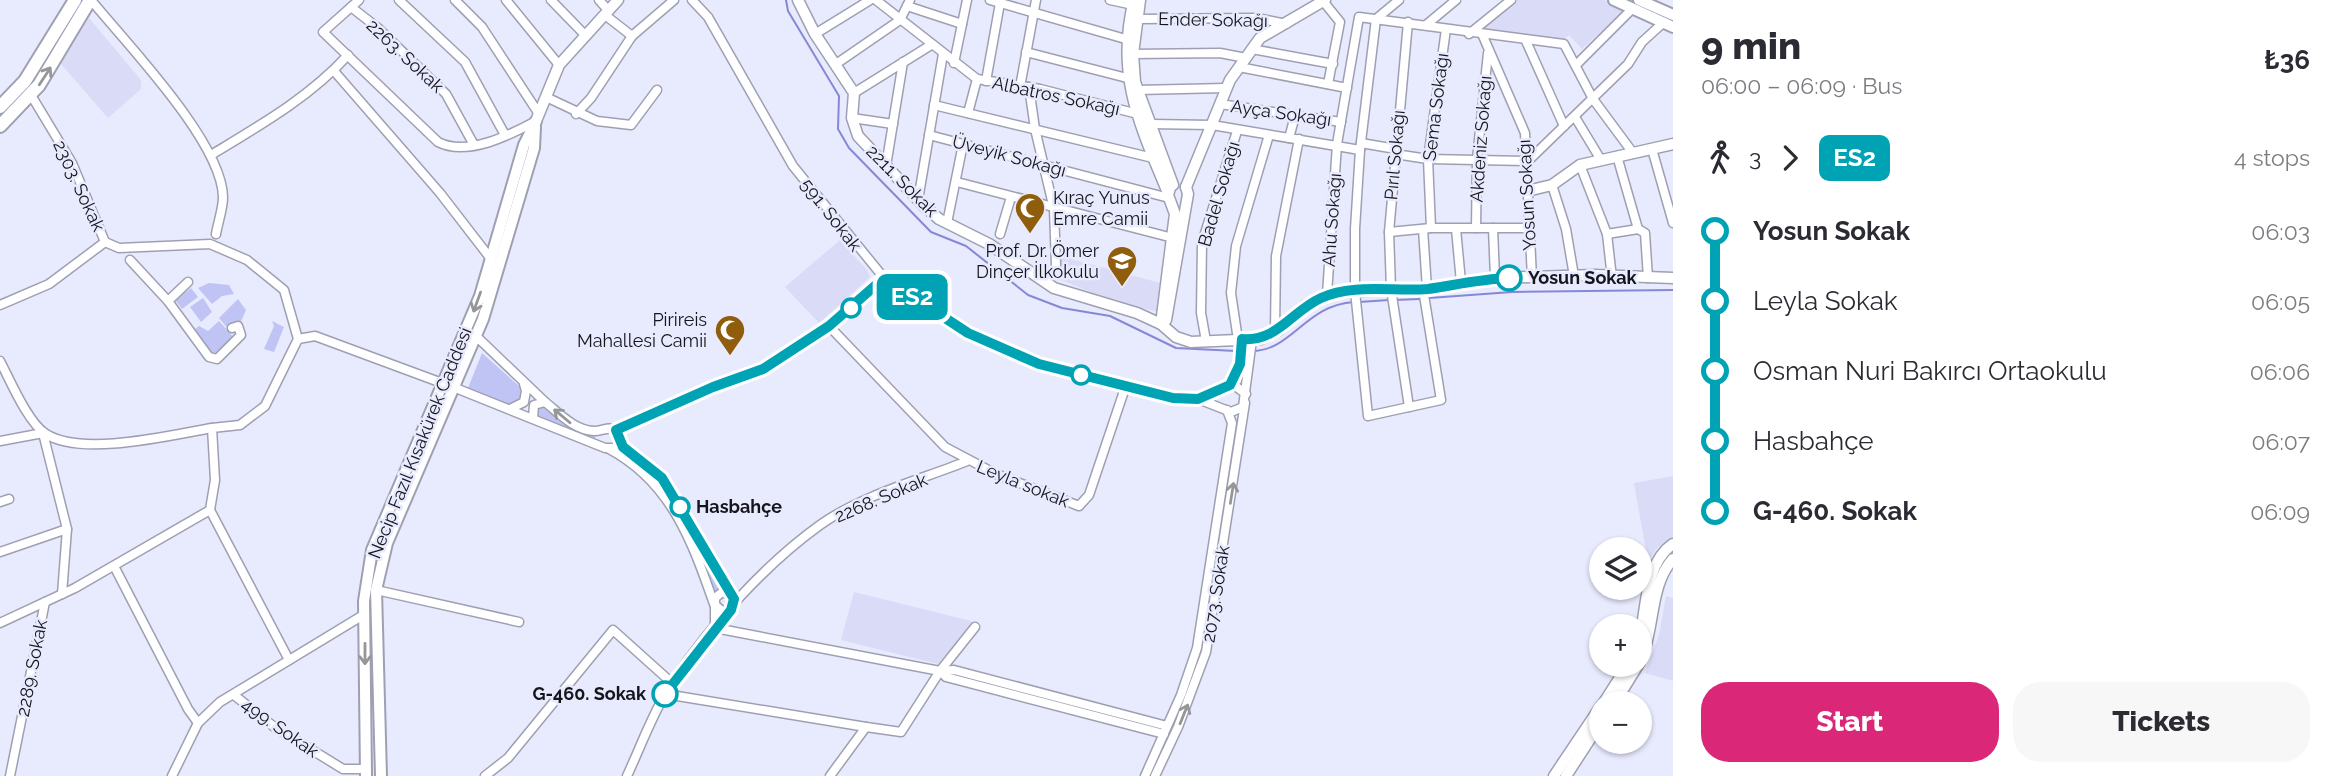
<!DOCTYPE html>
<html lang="en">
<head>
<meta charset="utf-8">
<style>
  body { margin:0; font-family:Raleway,sans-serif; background:#f7f7f7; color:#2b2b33; height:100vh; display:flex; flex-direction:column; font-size:26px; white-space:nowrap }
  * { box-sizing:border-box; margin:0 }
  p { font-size:23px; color:#7c7c81 }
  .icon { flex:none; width:38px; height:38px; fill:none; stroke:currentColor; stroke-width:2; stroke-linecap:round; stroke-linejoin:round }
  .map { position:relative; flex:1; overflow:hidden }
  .panel { display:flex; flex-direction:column; background:#fff; width:665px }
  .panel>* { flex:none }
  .badge { padding:0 14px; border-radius:10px; font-size:24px; line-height:46px }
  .fabs { position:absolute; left:1589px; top:537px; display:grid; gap:14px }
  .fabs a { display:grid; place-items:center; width:63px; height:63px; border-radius:50%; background:#fff; box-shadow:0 2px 5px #0004; font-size:35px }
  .map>.badge { position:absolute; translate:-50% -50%; box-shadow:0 0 0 4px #fff }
  .legs { display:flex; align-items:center; gap:10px; height:77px; padding:0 28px; font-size:23px }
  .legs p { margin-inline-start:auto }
  .head { display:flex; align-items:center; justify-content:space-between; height:119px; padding:0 28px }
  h1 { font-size:38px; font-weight:800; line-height:52px }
  .action { display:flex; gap:14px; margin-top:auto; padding:14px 28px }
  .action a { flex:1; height:80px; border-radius:28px; background:#db2777; color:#fff; font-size:28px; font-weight:800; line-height:80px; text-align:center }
  .action a+a { background:#f7f7f7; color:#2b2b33 }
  ul { padding:0 28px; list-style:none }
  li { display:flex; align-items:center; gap:24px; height:70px; font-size:26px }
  li i { display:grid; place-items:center; width:10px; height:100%; margin:0 9px; background:currentColor }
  li i::after { content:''; width:18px; height:18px; margin:-9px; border:5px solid; border-radius:50%; background:#fff }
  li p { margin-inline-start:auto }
  li:first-child i { background:linear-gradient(#0000 50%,currentColor 0) }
  li:last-child i { background:linear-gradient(currentColor 50%,#0000 0) }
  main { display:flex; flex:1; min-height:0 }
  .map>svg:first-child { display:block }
  .built { fill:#dadcf7 }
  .green { fill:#c0c4f5 }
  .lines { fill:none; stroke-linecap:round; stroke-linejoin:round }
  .stream { stroke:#8688d5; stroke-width:2 }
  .minor-casing { stroke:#9ea0b2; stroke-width:11 }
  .tertiary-casing { stroke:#9ea0b2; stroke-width:13 }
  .secondary-casing { stroke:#9ea0b2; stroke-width:14 }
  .primary-casing { stroke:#9ea0b2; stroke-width:16 }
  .minor { stroke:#fff; stroke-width:8 }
  .tertiary { stroke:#fff; stroke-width:10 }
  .secondary { stroke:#fff; stroke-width:10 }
  .primary { stroke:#fff; stroke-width:12 }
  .oneway { stroke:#969699 }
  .line-1-casing { stroke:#fff; stroke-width:16 }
  .line-1 { stroke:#00a3b4; stroke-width:10 }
  .stop-1-dot { fill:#fff; stroke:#00a3b4; stroke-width:3.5 }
  .labels { text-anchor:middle; stroke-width:5; stroke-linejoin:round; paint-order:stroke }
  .street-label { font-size:18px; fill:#15151c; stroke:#e8eafe }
  .poi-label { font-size:18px; fill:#15151c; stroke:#e8eafe; text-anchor:end }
  .stop-label { font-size:18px; font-weight:bold; fill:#15151c; stroke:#e8eafe; text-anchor:start }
</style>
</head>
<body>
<main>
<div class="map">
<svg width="1673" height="776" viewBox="0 0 1673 776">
  <rect width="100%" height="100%" fill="#e8eafe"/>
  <!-- built -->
  <g class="built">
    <polygon points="1517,0 1604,0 1626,9 1582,49 1569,35 1562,41 1478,30"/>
    <polygon points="89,18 141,80 141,89 108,118 61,64"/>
    <polygon points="840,240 867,270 870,277 819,323 785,287"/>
    <polygon points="1060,256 1164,284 1160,313 1091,292 1061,280"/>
    <polygon points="1673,476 1673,537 1657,548 1648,562 1634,483"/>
    <polygon points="854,592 975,622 938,664 841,640"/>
    <polygon points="1666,596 1673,598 1673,681 1645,673 1659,635"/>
  </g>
  <!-- green -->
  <g class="green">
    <polygon points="209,283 229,285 234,294 222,296 212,304 198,288"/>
    <polygon points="191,288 198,297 182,309 175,300"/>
    <polygon points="203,298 212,312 201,322 190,307"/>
    <polygon points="238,299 246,310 240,324 236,322 229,330 219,318"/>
    <polygon points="219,321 234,338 212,355 195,329 199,326 208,331"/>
    <polygon points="272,321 284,327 274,352 264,349 274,326"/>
    <polygon points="482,353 519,386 522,396 510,405 468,388"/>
    <path d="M542,405C557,420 574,436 596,435L595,439L537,415L535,409Z"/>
    <polygon points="700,549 723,587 714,592 698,550"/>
  </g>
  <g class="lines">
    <!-- stream -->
    <g class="stream">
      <polyline points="786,0 788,11 839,96 838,129 849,148 931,232 966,246 1028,295 1062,308 1110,316 1176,348 1236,351"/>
      <polyline points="1429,298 1512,292 1673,290"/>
      <polyline points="1394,300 1420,299"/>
      <polyline points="1359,302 1389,300"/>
      <path d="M1252,351C1292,351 1305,305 1354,302"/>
    </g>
    <!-- minor casing -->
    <g class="minor-casing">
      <g id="minor">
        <path d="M91,0C126,43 222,142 223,197C223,209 218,222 216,234"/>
        <path d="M359,0L323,32L438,142C467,157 510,135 536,121"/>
        <polyline points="399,0 465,62 505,135"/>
        <polyline points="455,0 482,27 539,114"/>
        <polyline points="506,0 559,65"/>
        <polyline points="551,0 586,36"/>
        <polyline points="599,0 609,11"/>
        <polyline points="692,0 708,17 793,166 884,278 968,333 1039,364 1173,398 1198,399 1234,385 1246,394"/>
        <polyline points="876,0 977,79 1040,89 1138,114"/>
        <polyline points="990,0 1129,40"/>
        <polyline points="1110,0 1133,5"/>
        <polyline points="1399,0 1376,19 1360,150 1355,229 1355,291 1368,416 1441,400 1423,289"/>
        <polyline points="1323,1 1340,22 1328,84"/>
        <polyline points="907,6 962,24"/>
        <polyline points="351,7 378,28 446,94 474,145"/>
        <polyline points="605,15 632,36"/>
        <polyline points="1139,19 1257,18 1286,24"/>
        <polyline points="1408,22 1389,232 1391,289 1409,407"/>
        <polyline points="1426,25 1456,0"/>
        <polyline points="815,34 870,0"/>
        <polyline points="1469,34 1511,0"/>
        <polyline points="1483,36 1525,133 1532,278"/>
        <polyline points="1526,41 1564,126"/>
        <polyline points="1252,49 1333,64"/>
        <polyline points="1026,52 1127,78"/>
        <polyline points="1133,54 1220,53 1246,58"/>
        <polyline points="954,63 967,0"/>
        <polyline points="836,64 900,20 910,0"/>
        <polyline points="1576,65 1633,8"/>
        <polyline points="1239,67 1347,88"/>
        <polyline points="334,71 440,193 491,259"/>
        <polyline points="986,81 1000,3"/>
        <polyline points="1020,87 1036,0"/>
        <polyline points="1029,87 1035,129 1054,209 1056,265"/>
        <polyline points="1137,90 1226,88"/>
        <polyline points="854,93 931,45"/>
        <polyline points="31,95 72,163 105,242"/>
        <polyline points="546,97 597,121 631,125 657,90"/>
        <polyline points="1220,104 1341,122"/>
        <polyline points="934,105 1153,158"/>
        <polyline points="968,113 977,79"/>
        <polyline points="576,114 591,98 632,36 674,0"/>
        <polyline points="1575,117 1601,160"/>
        <polyline points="852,118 893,124"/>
        <polyline points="1151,124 1212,125 1360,150"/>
        <polyline points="929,135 1169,198"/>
        <polyline points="1289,138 1295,116"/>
        <polyline points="1361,143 1396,149"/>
        <polyline points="1652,149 1673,223"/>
        <polyline points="1395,154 1428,159 1528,161 1628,64 1642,42 1664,22"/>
        <path d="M211,155C259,126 310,97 348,55"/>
        <polyline points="1617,156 1638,229"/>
        <polyline points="1580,165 1607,234 1612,278"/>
        <polyline points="886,166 903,62"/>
        <polyline points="957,182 1173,238"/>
        <polyline points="1552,185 1566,229 1574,276"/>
        <polyline points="918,200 943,54"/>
        <polyline points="947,223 963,144"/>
        <polyline points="1431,228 1428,159 1446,29"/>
        <polyline points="1476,228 1477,159 1488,53"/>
        <polyline points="1493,228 1495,278"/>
        <polyline points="1423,229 1427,289"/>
        <polyline points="1456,229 1461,282"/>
        <polyline points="1389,232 1431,228 1528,228"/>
        <polyline points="1000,234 1011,197"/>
        <polyline points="1607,234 1638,229 1645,233 1648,278"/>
        <polyline points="105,242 119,248 210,244 247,260 284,290 298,339"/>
        <polyline points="130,260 168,301 188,282"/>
        <polyline points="1327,295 1337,144 1359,17 1564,44 1593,99 1633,153"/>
        <polyline points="168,301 209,357 217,359 241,335 238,326 232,328"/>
        <polyline points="0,305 49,284 105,242"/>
        <polyline points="829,326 945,447 996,474 1079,506 1089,495 1125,388"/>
        <polyline points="1275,332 1276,256 1299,139"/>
        <polyline points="476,336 545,402"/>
        <polyline points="1238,340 1231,293 1236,246 1269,135"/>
        <polyline points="1206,341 1201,313 1202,243 1237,131"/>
        <path d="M0,361C10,380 28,423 46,434C82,457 171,435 212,428"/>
        <polyline points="1230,385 1240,364 1242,339"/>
        <polyline points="453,387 605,448 614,448"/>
        <polyline points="1198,399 1231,412 1243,407 1252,340"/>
        <polyline points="510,409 524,402 526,391 524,384"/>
        <path d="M533,418L534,405L545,402C559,413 574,430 594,431C603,431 608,426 616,430L713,387L763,369L829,326L884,278"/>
        <polyline points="616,430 623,447 662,478 733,596 733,607"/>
        <polyline points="0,441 43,433 67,529 62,594"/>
        <path d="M609,449C671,482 692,541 714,604L722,611L731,610"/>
        <polyline points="0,502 9,499"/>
        <polyline points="210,510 289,660"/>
        <polyline points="0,552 67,529"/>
        <polyline points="114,566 188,709 198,723"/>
        <polyline points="376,590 519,622"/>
        <polyline points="0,623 75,588 210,510 215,480 212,428 240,425 265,406 298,339 315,336 442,383"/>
        <polyline points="715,628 940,671 954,670 1167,726"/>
        <polyline points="715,628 715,598 721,593 733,593"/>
        <polyline points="940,671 946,677 1164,734"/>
        <polyline points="665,694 866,727 830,776"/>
        <polyline points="234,695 273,726 343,769 366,769"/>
        <polyline points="866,727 901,732 940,671 975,627"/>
        <polyline points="10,776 45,602"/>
        <polyline points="172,776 198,723 220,702 365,614"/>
        <polyline points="485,776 508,758 613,630 672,683"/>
        <path d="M627,776C641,746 653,712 671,684C710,626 763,566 820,525C862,495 920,480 967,461"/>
        <polyline points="1145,776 1181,695 1197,648 1232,423 1227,410"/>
        <polyline points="1155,776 1178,727 1206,652 1245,403"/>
      </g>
    </g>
    <!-- tertiary casing -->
    <g class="tertiary-casing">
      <g id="tertiary">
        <polyline points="798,0 815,34 854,93 852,118 858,136 923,205 939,219 989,244 1054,288 1137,313 1161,324 1176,337 1191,342 1261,339 1279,330 1306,305 1327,295 1355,291 1427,289 1495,278 1595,275 1673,278"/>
        <path d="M1134,0C1115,75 1140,125 1168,193"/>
        <polyline points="1140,0 1133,54 1135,82 1173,185"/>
        <polyline points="536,121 559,65 618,0"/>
        <polyline points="1186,187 1230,80 1260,38 1325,0"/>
        <polyline points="1527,191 1552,185 1580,165 1673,144"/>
        <polyline points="1161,324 1175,214 1168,195 1170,188"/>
        <polyline points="1161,324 1166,320 1188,194 1186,187"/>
        <path d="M1640,636C1647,606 1645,563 1673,544"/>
        <path d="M1640,662C1655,630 1649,585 1673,559"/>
        <polyline points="1603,704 1628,665"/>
        <polyline points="1614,704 1638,665"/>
        <polyline points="1554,776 1601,706"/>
        <polyline points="1566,776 1601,722"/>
      </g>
    </g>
    <!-- secondary casing -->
    <g class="secondary-casing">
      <g id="secondary">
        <polyline points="1614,0 1673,27"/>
        <polyline points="1639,0 1673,15"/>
        <polyline points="366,776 364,601 372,550 480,296 524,145 536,121"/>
        <polyline points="381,776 376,590 387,543 483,319 534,148 535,127"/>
      </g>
    </g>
    <!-- primary casing -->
    <g class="primary-casing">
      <g id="primary">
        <polyline points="0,107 25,81 75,0"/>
        <polyline points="0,126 39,85 90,0"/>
      </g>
    </g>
    <!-- minor -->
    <use href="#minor" class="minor"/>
    <!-- tertiary -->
    <use href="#tertiary" class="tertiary"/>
    <!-- secondary -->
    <use href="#secondary" class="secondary"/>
    <!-- primary -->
    <use href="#primary" class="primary"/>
  </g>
  <!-- one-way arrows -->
  <defs><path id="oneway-shaft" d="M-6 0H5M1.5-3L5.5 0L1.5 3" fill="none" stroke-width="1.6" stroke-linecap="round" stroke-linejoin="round" transform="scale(1.75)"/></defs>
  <g class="oneway">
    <use href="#oneway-shaft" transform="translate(45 76) rotate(-57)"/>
    <use href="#oneway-shaft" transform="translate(477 302) rotate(110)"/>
    <use href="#oneway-shaft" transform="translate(562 416) rotate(-140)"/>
    <use href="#oneway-shaft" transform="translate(1232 493) rotate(-81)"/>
    <use href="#oneway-shaft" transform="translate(365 654) rotate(90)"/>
    <use href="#oneway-shaft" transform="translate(1184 714) rotate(-68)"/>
  </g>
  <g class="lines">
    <!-- line-1 casing -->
    <g class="line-1-casing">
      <path id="line-1" d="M665,694L731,610L734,599L662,478L623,447L616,430L713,387L763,369L829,326L884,278L968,333L1039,364L1173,398L1198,399L1230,385L1240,364L1242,339C1277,342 1292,311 1321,298C1353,283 1394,292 1428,289C1455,285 1481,279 1509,278"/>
    </g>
    <!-- line-1 -->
    <use href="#line-1" class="line-1"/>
  </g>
  <!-- icons -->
  <defs>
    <g id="mosque-pin" transform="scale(1.575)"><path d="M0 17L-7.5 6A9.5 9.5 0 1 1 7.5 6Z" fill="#8f5d0b" stroke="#e8eafe"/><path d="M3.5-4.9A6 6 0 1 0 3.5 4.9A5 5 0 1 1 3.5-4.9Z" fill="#fff"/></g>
    <g id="school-pin" transform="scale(1.575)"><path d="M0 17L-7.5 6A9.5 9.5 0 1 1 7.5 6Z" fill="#8f5d0b" stroke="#e8eafe"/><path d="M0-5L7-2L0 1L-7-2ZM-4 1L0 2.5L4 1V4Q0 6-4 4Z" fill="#fff"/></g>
  </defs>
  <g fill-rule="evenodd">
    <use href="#mosque-pin" x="1030" y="208"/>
    <use href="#school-pin" x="1122" y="261"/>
    <use href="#mosque-pin" x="730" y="330"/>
  </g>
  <!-- markers -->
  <g class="stop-1-dot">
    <circle cx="1509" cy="278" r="12"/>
    <circle cx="851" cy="308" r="9"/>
    <circle cx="1081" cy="375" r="9"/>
    <circle cx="680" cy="507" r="9"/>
    <circle cx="665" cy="694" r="12"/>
  </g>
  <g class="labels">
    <!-- street labels -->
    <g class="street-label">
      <text transform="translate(1213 20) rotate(1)" y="6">Ender Sokağı</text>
      <text transform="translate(405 56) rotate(43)" y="6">2263. Sokak</text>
      <text transform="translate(1056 96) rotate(12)" y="6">Albatros Sokağı</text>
      <text transform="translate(1436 107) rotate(-83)" y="6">Sema Sokağı</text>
      <text transform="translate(1281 113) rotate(8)" y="6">Ayça Sokağı</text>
      <text transform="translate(1481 139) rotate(-86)" y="6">Akdeniz Sokağı</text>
      <text transform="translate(1395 155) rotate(-85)" y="6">Pırıl Sokağı</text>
      <text transform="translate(1009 156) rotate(15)" y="6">Üveyik Sokağı</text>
      <text transform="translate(902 181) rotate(45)" y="6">2211. Sokak</text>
      <text transform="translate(79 186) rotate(65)" y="6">2303. Sokak</text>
      <text transform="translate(1219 194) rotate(-74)" y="6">Badel Sokağı</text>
      <text transform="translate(1527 195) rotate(-93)" y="6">Yosun Sokağı</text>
      <text transform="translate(831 215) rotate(52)" y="6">591. Sokak</text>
      <text transform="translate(1332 220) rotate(-86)" y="6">Ahu Sokağı</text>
      <text transform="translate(420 443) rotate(-68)" y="6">Necip Fazıl Kısakürek Caddesi</text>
      <text transform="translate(1023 484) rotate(22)" y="6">Leyla sokak</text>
      <text transform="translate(881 498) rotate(-23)" y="6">2268. Sokak</text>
      <text transform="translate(1216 594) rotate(-81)" y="6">2073. Sokak</text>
      <text transform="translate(32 668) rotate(-79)" y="6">2289. Sokak</text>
      <text transform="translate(280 728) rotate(35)" y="6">499. Sokak</text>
    </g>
    <!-- poi labels -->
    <g class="poi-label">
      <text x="1053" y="204" text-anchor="start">Kıraç Yunus<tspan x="1053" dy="21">Emre Camii</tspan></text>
      <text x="1099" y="257">Prof. Dr. Ömer<tspan x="1099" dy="21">Dinçer İlkokulu</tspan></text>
      <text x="707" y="326">Pirireis<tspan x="707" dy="21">Mahallesi Camii</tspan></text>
    </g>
    <!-- stop labels -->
    <g class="stop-label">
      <text x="1528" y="284">Yosun Sokak</text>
      <text x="696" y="513">Hasbahçe</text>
      <text x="646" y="700" text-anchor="end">G-460. Sokak</text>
    </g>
  </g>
</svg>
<div class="fabs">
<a><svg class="icon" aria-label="layers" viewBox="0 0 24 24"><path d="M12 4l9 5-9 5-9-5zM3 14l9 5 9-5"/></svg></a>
<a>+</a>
<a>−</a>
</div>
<b class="badge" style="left:912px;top:297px;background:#00a3b4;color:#fff">ES2</b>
</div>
<section class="panel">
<div class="head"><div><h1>9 min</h1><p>06:00 – 06:09 · Bus</p></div><b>₺36</b></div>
<div class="legs"><svg class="icon" aria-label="walk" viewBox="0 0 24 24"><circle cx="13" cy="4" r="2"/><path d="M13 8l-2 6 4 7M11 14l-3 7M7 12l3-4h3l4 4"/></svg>3<svg class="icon" aria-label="forward" viewBox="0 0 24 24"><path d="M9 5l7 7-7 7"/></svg><b class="badge" style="background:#00a3b4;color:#fff">ES2</b><p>4 stops</p></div>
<ul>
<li><i style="color:#00a3b4"></i><b>Yosun Sokak</b><p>06:03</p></li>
<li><i style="color:#00a3b4"></i><span>Leyla Sokak</span><p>06:05</p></li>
<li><i style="color:#00a3b4"></i><span>Osman Nuri Bakırcı Ortaokulu</span><p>06:06</p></li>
<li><i style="color:#00a3b4"></i><span>Hasbahçe</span><p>06:07</p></li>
<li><i style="color:#00a3b4"></i><b>G-460. Sokak</b><p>06:09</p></li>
</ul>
<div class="action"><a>Start</a><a>Tickets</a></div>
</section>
</main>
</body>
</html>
